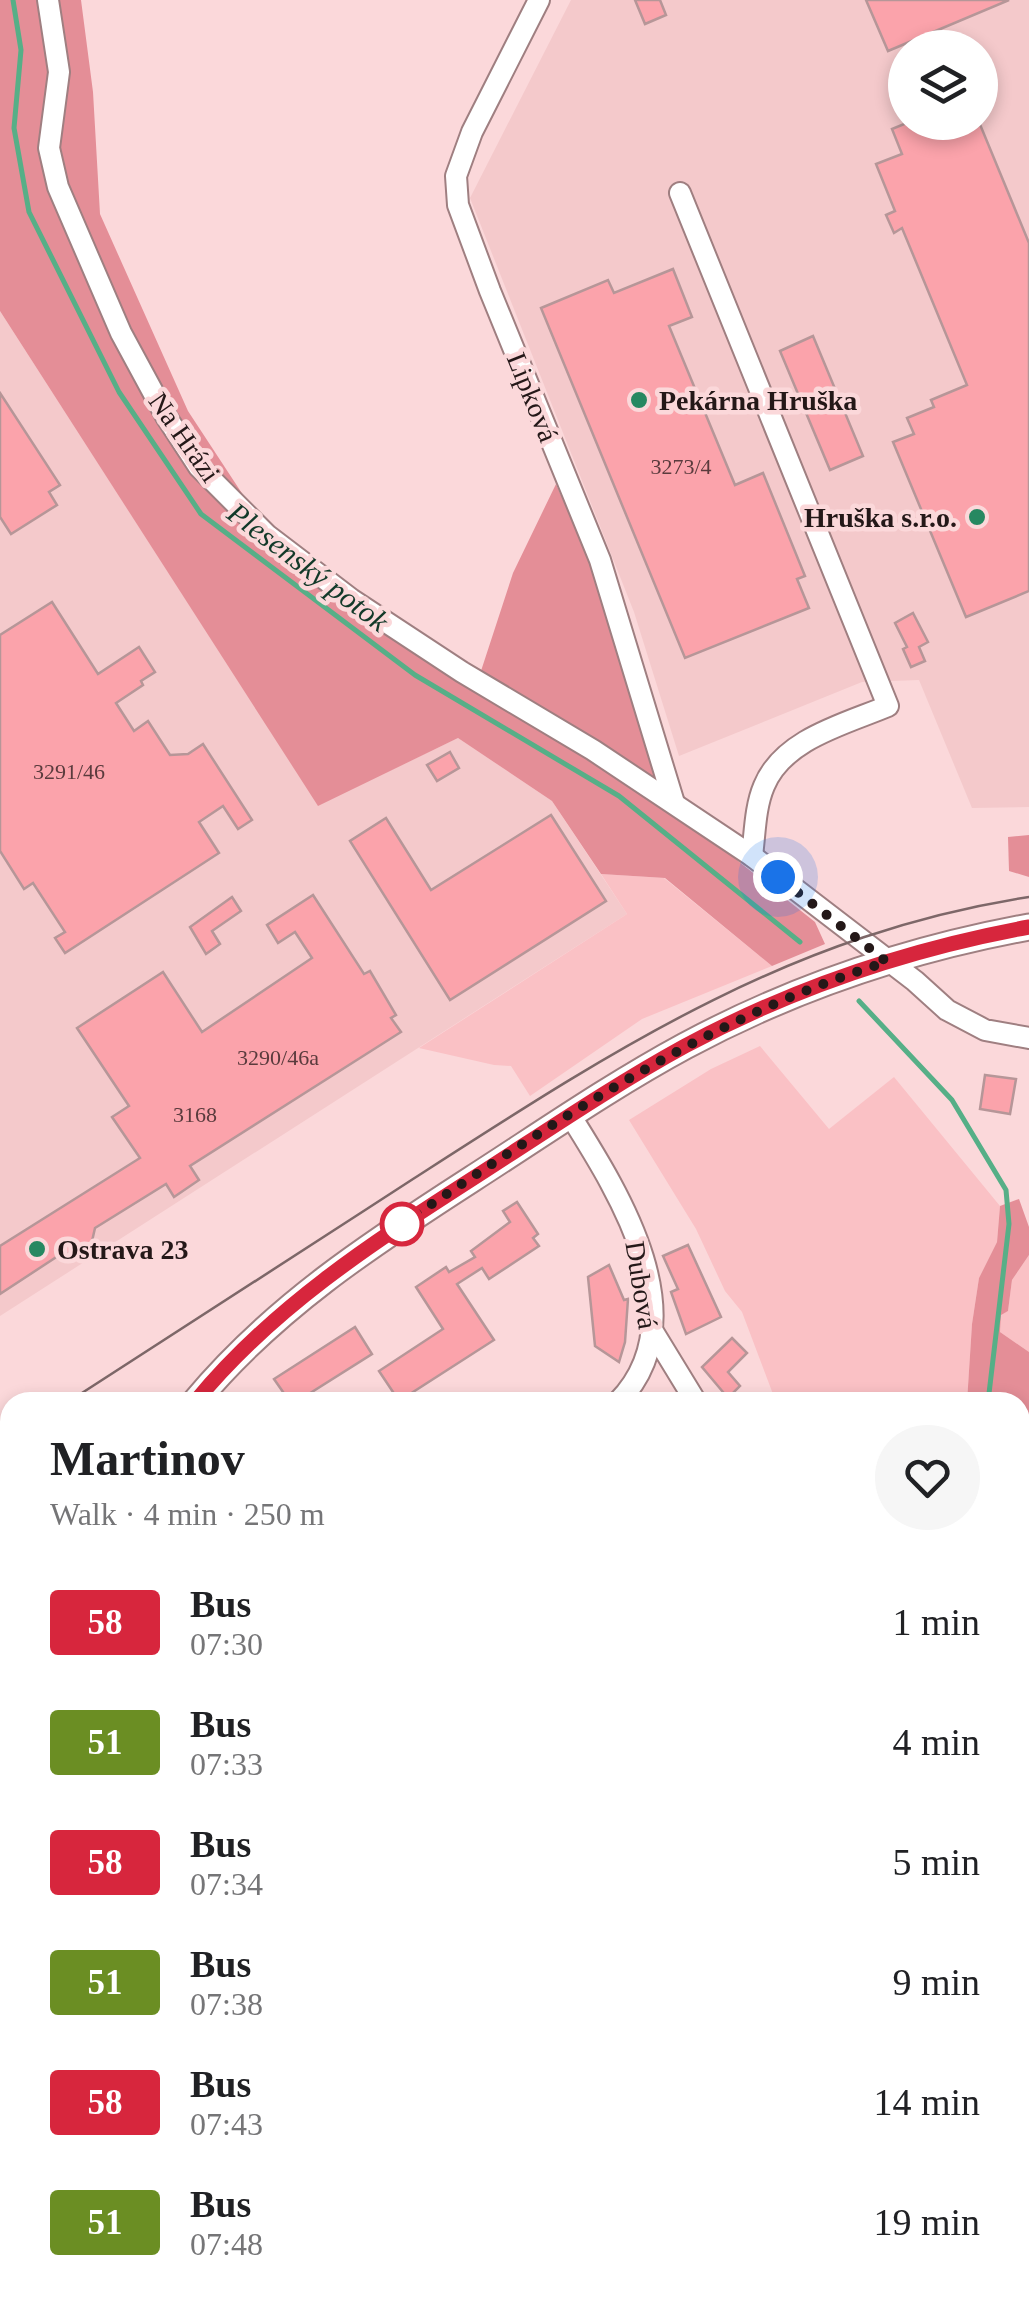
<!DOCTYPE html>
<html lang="en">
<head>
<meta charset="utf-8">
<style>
  body { margin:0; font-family:Georgia,serif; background:#f6f6f6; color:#202124; height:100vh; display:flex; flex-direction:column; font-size:38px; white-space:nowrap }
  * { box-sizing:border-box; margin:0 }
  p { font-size:32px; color:#757577 }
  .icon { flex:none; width:55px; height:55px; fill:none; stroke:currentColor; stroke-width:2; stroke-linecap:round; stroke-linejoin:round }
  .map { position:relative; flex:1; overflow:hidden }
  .sheet { position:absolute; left:0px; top:1392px; width:1030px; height:912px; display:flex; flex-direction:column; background:#fff; border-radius:30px 30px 0 0; box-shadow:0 5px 15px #0003 }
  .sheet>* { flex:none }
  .badge { padding:0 20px; border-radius:8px; font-size:35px; line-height:65px }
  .tools { position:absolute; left:888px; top:30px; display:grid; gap:20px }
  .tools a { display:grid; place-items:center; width:110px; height:110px; border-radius:50%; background:#fff; box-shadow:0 5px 15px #0003; font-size:50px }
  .you { position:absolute; width:50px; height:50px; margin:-25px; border:8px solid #fff; border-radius:50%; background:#1a73e8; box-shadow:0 0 0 15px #1a73e833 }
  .map>.badge { position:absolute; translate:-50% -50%; box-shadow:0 0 0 5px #fff }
  .round { display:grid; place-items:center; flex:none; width:105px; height:105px; border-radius:52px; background:#f6f6f6 }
  .headline { display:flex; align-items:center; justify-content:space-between; height:170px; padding:0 50px }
  h1 { font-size:48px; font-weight:700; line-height:75px }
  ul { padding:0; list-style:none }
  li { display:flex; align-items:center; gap:30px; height:120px; padding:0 50px }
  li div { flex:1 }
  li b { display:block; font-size:38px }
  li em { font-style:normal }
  li .badge { min-width:110px; font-weight:700; text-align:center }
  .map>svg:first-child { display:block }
  .built { fill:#f4c9cb; fill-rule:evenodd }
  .green { fill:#fac1c5 }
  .forest { fill:#e48e97 }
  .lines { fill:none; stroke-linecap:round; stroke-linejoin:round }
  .stream { stroke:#56af87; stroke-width:5 }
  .building { fill:#fba3ab; stroke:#b69698; stroke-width:2.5 }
  .minor-casing { stroke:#9f7f81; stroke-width:24 }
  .tertiary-casing { stroke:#9f7f81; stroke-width:29 }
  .minor { stroke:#fff; stroke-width:20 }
  .tertiary { stroke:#fff; stroke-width:25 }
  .tram { stroke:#7d6768; stroke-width:2.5 }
  .line-casing { stroke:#fff; stroke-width:22 }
  .line { stroke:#d7263d; stroke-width:15 }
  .walk { stroke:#241818; stroke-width:10; stroke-dasharray:0 18 }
  .poi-dot { fill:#278861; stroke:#fbd8da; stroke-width:4 }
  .stop-dot { fill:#fff; stroke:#d7263d; stroke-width:5 }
  .labels { text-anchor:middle; stroke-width:9; stroke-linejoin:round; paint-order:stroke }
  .number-label { font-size:22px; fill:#5a3b3d }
  .street-label { font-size:28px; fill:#241818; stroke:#fbd8da }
  .poi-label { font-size:28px; font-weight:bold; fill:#241818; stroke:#fbd8da; text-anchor:start }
  .water-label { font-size:30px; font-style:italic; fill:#123929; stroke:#fbd8da }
</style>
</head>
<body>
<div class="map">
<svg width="1029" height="2303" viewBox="0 0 1029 2303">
  <rect width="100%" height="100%" fill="#fbd8da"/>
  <!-- built -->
  <g class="built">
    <path d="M571,0H1029V807L972,808L919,680L862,682L679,756L634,612L470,198ZM905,48H980V122H905Z"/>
    <polygon points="0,311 318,805 458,738 552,801 627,914 0,1316"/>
  </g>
  <!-- green -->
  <g class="green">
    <polygon points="601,874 664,878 772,966 642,1019 530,1096 511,1066 494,1065 419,1048 627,914"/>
    <polygon points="760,1046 829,1129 894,1077 1000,1206 997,1242 979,1278 972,1324 967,1402 776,1402 742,1312 725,1291 696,1229 629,1120 711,1069"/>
    <polygon points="1029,1255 1029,1352 1000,1332 1001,1314 1008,1311 1012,1280"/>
    <polygon points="1029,1417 1029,1471 1020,1464 1020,1420"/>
    <polygon points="1020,1693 1029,1710 1029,1892 1020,1876"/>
    <polygon points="10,2135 10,2220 0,2235 0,2150"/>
  </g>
  <!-- forest -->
  <g class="forest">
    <polygon points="0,0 81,0 93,92 100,214 188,411 266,530 480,674 513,573 556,484 653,703 666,804 815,922 825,944 772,966 665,878 601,874 552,801 458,738 318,806 0,311"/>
    <polygon points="1029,835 1029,877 1009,871 1008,837"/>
    <polygon points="1019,1199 1029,1227 1029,1255 1012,1280 1008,1311 1001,1315 1000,1332 1029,1352 1029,1417 1020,1420 1020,1402 967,1402 972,1324 979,1278 997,1242 1000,1206"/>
    <polygon points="1020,1464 1029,1471 1029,1521 1020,1525"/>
    <polygon points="1029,1555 1029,1710 1020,1693 1020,1556"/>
  </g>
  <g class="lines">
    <!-- stream -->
    <g class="stream">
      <polyline points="13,0 21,50 14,128 29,212 119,392 201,514 415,675 619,796 800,942"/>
      <polyline points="859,1001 952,1100 1006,1190 1009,1224 988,1402"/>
      <polyline points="1020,1573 1029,1581"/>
      <polyline points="1020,1631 1029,1656"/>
    </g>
  </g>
  <!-- building -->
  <g class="building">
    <polygon points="635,0 660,0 666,15 645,24"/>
    <polygon points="866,0 1009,0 888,51"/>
    <polygon points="909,122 979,122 1029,243 1029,591 966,617 893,442 914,434 907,418 934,407 931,400 967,385 902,228 894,233 886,215 895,211 876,164 902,154 892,129"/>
    <polygon points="673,269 692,317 669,326 735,485 763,473 805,576 797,579 809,608 685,658 541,308 608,280 614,293"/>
    <polygon points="813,336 863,456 830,470 780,351"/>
    <polygon points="0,393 60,485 49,492 57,505 11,534 0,517"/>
    <polygon points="52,602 98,674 139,647 155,672 141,681 143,685 116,703 134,731 148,721 170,755 188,754 203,744 252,820 238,829 223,806 199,822 219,853 65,953 55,938 65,932 33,883 24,889 0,851 0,635"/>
    <polygon points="913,613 928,642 919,647 925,661 911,667 903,649 907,647 895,623"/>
    <polygon points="450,752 459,768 437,781 427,765"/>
    <polygon points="551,815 606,901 450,1000 350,841 386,818 431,890"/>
    <polygon points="313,895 364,974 370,971 396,1015 391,1018 401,1032 190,1166 199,1180 174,1197 166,1184 95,1228 90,1250 77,1247 63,1257 61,1254 0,1294 0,1246 140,1158 112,1117 129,1106 77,1028 163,972 202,1032 312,958 295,932 278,943 267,925"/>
    <polygon points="232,897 241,911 212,931 220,944 206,954 190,927"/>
    <polygon points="985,1075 1016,1079 1010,1114 980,1109"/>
    <polygon points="517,1202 538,1234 533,1238 539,1246 489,1279 482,1268 457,1284 494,1340 399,1401 379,1371 443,1329 416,1287 446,1267 449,1272 475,1257 471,1251 510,1222 503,1211"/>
    <polygon points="688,1245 721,1317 686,1334 671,1292 678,1289 663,1256"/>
    <polygon points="609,1265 624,1300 628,1299 625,1342 619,1362 595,1346 588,1277"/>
    <polygon points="355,1327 372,1354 296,1402 290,1402 274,1379"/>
    <polygon points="732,1338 747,1353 728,1372 740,1386 728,1398 702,1367"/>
  </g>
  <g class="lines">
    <!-- minor casing -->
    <g class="minor-casing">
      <g id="minor">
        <polyline points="48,0 59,72 49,148 58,187 121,333 167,418 199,467 267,535 351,599 462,672 593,750 752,856 915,981 947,1010 985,1030 1029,1038"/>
        <polyline points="539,0 472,132 456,176 458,205 490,291 600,560 674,803"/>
        <path d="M680,193L888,706C845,724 783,739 764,786C755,807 755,833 752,856"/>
        <path d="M570,1115C619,1193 699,1319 618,1402"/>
        <polyline points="652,1330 696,1402"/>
      </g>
    </g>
    <!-- tertiary casing -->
    <g class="tertiary-casing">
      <g id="tertiary">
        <path d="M195,1402C273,1308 371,1244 472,1179C542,1134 611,1086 685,1046C793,988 909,949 1029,927"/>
        <polyline points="0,1679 10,1665"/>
      </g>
    </g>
    <!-- minor -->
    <use href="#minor" class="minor"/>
    <!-- tertiary -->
    <use href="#tertiary" class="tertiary"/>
    <!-- tram -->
    <g class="tram">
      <path d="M68,1402C182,1328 298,1254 413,1179C612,1051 789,934 1029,897"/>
      <polyline points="0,1446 10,1440"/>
      <polyline points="0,1476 10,1461"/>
    </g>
  </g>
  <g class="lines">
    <!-- line casing -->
    <g class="line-casing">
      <path id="line" d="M195,1402C272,1308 371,1244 472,1179C542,1134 612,1086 685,1046C793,988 909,949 1029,927"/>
    </g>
    <!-- line -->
    <use href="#line" class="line"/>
    <!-- walk -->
    <path class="walk" d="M402,1224C554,1122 710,1016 887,962L778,877"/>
  </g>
  <!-- markers -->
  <g class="poi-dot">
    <circle cx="639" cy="400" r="10"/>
    <circle cx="977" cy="517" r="10"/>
    <circle cx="37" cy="1249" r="10"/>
  </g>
  <circle class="stop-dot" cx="402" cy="1224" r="20"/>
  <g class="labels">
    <!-- number labels -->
    <g class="number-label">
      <text x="681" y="474">3273/4</text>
      <text x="69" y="779">3291/46</text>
      <text x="278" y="1065">3290/46a</text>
      <text x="195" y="1122">3168</text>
    </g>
    <!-- street labels -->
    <g class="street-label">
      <text transform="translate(533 397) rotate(68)" y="10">Lipková</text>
      <text transform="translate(185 437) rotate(55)" y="10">Na Hrázi</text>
      <text transform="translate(642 1285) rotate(81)" y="10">Dubová</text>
    </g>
    <!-- poi labels -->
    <g class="poi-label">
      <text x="659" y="410">Pekárna Hruška</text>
      <text x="957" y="527" text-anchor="end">Hruška s.r.o.</text>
      <text x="57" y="1259">Ostrava 23</text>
    </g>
    <!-- water labels -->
    <g class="water-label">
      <text transform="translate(308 567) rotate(37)" y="10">Plesenský potok</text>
    </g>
  </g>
</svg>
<div class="tools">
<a><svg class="icon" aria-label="layers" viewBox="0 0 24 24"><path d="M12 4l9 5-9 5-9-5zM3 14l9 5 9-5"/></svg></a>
</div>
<div class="you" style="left:778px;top:877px"></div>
<section class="sheet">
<div class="headline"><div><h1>Martinov</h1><p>Walk · 4 min · 250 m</p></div><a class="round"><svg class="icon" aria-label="heart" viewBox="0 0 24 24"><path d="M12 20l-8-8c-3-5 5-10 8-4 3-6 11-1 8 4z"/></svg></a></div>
<ul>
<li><span class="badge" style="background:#d7263d;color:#fff">58</span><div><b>Bus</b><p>07:30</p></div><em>1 min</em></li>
<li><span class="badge" style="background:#6b8e23;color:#fff">51</span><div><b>Bus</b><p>07:33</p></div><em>4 min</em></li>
<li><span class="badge" style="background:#d7263d;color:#fff">58</span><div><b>Bus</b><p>07:34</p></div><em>5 min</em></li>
<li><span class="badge" style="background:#6b8e23;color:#fff">51</span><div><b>Bus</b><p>07:38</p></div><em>9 min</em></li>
<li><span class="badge" style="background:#d7263d;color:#fff">58</span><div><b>Bus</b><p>07:43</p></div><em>14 min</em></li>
<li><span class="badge" style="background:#6b8e23;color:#fff">51</span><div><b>Bus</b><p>07:48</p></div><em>19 min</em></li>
</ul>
</section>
</div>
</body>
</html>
